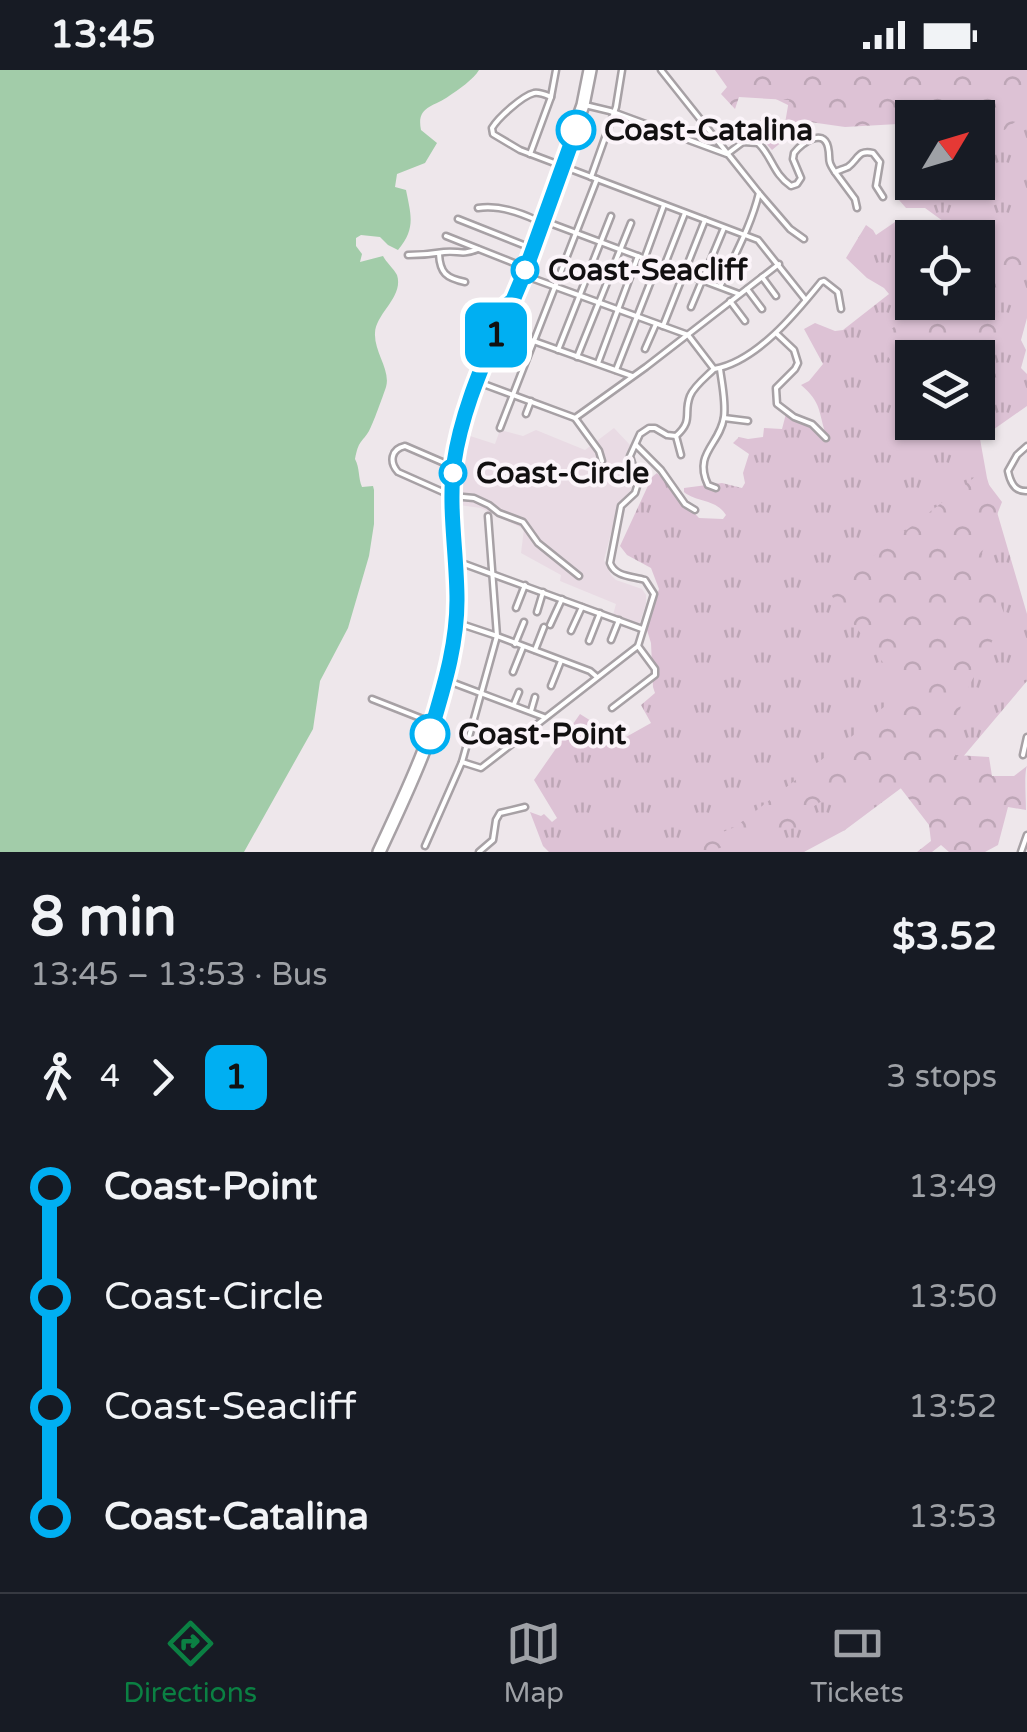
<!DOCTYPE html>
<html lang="en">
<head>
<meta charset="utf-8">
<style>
  body { margin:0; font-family:"Varela Round",sans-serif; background:#242831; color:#f1f3f6; height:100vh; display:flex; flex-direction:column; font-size:38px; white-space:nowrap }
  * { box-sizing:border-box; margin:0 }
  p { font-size:32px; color:#9ea1a6 }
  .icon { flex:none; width:55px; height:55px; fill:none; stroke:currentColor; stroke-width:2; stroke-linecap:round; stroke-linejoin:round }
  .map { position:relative; height:782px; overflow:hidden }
  .drawer { display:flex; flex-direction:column; background:#171b24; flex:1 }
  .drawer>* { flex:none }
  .badge { padding:0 20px; border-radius:15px; font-size:35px; line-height:65px }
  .needle { width:65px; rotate:52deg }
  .buttons { position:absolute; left:895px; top:30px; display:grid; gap:20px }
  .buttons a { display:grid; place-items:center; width:100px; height:100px; border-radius:0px; background:#171b24; box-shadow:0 2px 8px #0004; font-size:50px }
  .map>.badge { position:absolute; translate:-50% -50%; box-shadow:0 0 0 5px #fff }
  .legs { display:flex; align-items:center; gap:15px; height:110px; padding:0 30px; font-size:32px }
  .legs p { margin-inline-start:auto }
  .headline { display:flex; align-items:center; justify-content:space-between; height:170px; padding:0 30px }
  h1 { font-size:55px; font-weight:700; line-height:75px }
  ul { padding:0 30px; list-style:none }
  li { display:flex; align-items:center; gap:35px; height:110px; font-size:38px }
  li i { display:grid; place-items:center; width:15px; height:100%; margin:0 12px; background:currentColor }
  li i::after { content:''; width:25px; height:25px; margin:-12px; border:8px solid; border-radius:50%; background:#171b24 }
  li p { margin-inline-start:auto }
  li:first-child i { background:linear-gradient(#0000 50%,currentColor 0) }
  li:last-child i { background:linear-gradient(currentColor 50%,#0000 0) }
  .status { display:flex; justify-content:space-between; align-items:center; height:70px; padding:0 50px; background:#171b24; direction:ltr }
  .status svg { height:28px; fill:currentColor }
  .tab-bar { display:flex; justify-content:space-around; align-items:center; height:140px; border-top:2px solid #363941; background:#171b24; font-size:28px; color:#9ea1a6 }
  .tab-bar a { display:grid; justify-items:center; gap:5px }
  .tab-bar .current { color:#0b8043 }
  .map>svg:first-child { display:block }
  .built { fill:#e9dbe4 }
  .grass { fill:url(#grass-tufts); fill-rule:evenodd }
  .forest { fill:url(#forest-crowns) }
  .water { fill:#a2cca9 }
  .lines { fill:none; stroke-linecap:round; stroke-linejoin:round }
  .street-casing { stroke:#a7a1a5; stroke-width:9 }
  .highway-casing { stroke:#a7a1a5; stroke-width:16 }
  .street { stroke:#fff; stroke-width:4 }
  .highway { stroke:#fff; stroke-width:11 }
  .line-1-casing { stroke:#fff; stroke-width:22 }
  .line-1 { stroke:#00aff2; stroke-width:15 }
  .stop-1-dot { fill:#fff; stroke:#00aff2; stroke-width:5 }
  .labels { text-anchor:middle; stroke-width:8; stroke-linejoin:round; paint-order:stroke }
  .stop-label { font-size:30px; font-weight:bold; fill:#121011; stroke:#fbf4f9; text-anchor:start }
</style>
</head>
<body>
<div class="status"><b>13:45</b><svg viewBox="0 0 49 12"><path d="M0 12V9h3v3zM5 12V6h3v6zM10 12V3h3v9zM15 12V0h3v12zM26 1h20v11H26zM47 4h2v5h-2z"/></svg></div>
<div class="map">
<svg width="1027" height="782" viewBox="0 0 1027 782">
  <defs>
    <pattern id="grass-tufts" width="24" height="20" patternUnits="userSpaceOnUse" patternTransform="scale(2.5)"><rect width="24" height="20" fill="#ddc2d5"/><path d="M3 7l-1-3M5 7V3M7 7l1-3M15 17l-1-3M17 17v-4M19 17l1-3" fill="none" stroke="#bda6b6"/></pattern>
    <pattern id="forest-crowns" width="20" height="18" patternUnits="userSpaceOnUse" patternTransform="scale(2.5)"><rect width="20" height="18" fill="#ddc2d5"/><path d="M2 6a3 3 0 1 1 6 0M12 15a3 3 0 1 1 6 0" fill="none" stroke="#bda6b6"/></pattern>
  </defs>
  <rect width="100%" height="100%" fill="#eee7eb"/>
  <!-- built -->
  <polygon class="built" points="614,358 630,375 625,396 632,411 631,420 618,436 604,490 611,505 616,510 642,519 646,525 646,534 639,555 613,545 616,534 560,511 561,505 521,483 524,459 481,438 459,435 462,389 467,365 495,374 500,360 523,366 536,360 585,380"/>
  <!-- grass -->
  <path class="grass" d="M717,0H1027V248L1021,270L1026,280L1021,298L1027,304V336L980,369L987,408L1027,544V611L951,701H924L845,760L804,782H549L543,776L530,742L541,746L544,744L552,752L557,748L534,710L580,644L607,661L626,667L651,653L641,635L655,623L653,617L651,573L646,557L659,519L651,498L627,485L620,476L652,407L657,403L699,448L723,449L726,445C715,428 697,433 684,422V418L722,413L742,418L745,413L743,403L749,384L733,373L739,367L748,369L763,367L764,358L782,359L787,340L807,349L822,365H826C818,341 822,333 801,315L809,311L823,294L804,259L815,253L835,261L843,260L889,224L884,218L867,208L846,188L866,155L873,160L876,165L895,152C895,168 895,184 912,190V232H978V168L943,167L947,161V154L925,138H906L899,130C925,110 945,113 978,112V48H912V75L901,52L790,36ZM912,288H978V352H912Z"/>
  <!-- forest -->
  <g class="forest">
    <polygon points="715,0 1027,0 1027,49 1023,46 978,80 978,48 912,48 912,56 898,54 845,57 810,52 801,56 772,80 763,70 772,68 784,59 789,30 739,27 735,39 721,24 727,17"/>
    <polygon points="1027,153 1027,207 1004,222 998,244 995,287 999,308 978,346 978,288 912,288 912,318 876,271 925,233 978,232 978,192"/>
    <path d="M980,403L1002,432L982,483L1005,546L964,626L949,676L956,685L989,687L992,706H1014L1027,696C1024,703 1026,728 1026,740L1008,737L998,775L985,782H949L941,775L932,782H917L931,771L929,755L899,716L889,713L882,714L863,723L837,724L825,729L811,738L797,758L759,763L739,775L725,776L709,782H674L735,757L856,663L855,659L905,621L828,521Z"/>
  </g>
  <!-- water -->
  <path class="water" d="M0,0H479C474,9 458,20 449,26C434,37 416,36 421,60L437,73L425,93L397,104L395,117L406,120C411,145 416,159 398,180L388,175L380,167L361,165L356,168V176L362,184L360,192L383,186C386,192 394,199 397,205C404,227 376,243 375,263C374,282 391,300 386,317C383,326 373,354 369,361C360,375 359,370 355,389C360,398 358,408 362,417L373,416L374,420V454L369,486L348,558L320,611L313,659L244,782H0Z"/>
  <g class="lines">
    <!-- street casing -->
    <g class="street-casing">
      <g id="street">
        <polyline points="661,0 759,123 790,159 804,169"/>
        <path d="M551,27C546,25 540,22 534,23C522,26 498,48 492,58L493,64L520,80L758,170L805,229"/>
        <polyline points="585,35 610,41 727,84 743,72 758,73"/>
        <path d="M758,73C772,86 773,104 791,116L797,114L801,108L793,89L794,83C801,74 823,57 828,77C831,90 826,89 835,102C837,101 846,98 848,97C858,90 858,79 873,83L880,92L876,116L883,127"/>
        <polyline points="758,73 766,49"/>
        <polyline points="530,84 551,27 556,0"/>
        <polyline points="835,102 855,129 857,138"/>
        <polyline points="591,107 616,37 622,0"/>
        <path d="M478,138C497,135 519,142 536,150"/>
        <polyline points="458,149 526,176"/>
        <polyline points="547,152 739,224"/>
        <polyline points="446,166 519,195"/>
        <path d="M439,184C440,203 446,208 465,212"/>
        <path d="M408,185C421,185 432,184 444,182C459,180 460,186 478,179"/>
        <polyline points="645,187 664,135"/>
        <polyline points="665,194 685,143"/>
        <polyline points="526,206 688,265 714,299"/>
        <polyline points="762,207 776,226"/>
        <path d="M721,215C735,184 751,156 759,123"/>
        <polyline points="747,219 762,239"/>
        <polyline points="730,231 745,251"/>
        <polyline points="691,237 724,158"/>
        <polyline points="663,256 705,150"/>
        <polyline points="500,259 632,306"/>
        <polyline points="777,264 794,280 798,293 795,299 776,318 777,334 794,347 812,354 826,368"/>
        <polyline points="645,279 656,254"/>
        <polyline points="558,280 611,146"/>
        <polyline points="577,287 631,153"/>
        <polyline points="598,293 638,186"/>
        <polyline points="616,300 658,193"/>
        <polyline points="478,312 575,348 599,381 602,391"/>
        <polyline points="526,344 531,331"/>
        <polyline points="575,348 646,297 779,194"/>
        <polyline points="724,348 748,351"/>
        <polyline points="500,358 597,109"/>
        <polyline points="676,366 681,385"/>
        <polyline points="636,375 661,400 685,434 695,440"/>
        <path d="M1027,376L1017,385L1008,401C1010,411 1014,422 1027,421"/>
        <path d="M449,395L405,376C391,379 389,392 398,402L452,426L474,428L489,435L499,443L523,452L538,473L579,506"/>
        <path d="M716,418L708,415C693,383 720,375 724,347C726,332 722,314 720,299"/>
        <polyline points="459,492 642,559"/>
        <polyline points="516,538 525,515"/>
        <polyline points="537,542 543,522"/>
        <polyline points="550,555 562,529"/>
        <polyline points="457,556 464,555 497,566 590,601 597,607"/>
        <polyline points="571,561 582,537"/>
        <polyline points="611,570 619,550"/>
        <polyline points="589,571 600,543"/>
        <polyline points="515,574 524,552"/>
        <polyline points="535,580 544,557"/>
        <polyline points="513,602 523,577"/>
        <polyline points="451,612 544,647"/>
        <polyline points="551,616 561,591"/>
        <polyline points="372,629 433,653"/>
        <polyline points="514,634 519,622"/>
        <polyline points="612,638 655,605 655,599 638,576"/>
        <polyline points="531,641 535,627"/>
        <polyline points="1023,685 1027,667"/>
        <path d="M462,692L481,698L638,576L654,524L645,510C632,506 615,507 610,493L621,436L635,423L638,413L630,386L640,364L649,358H655L667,365L676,366C694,350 683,344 690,326C694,316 706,307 714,299C756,292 796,243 821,212L824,211L838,222L841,239"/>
        <polyline points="425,776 462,692 497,566 488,446"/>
        <polyline points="479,782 493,770 496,750 500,743 525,737"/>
        <polyline points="1021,782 1027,765"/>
      </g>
    </g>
    <!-- highway casing -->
    <g class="highway-casing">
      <path id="highway" d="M379,782C408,720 438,657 451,590C464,527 448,463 453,400C459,341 487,288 508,234L513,230L554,124L556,111L583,35L590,0"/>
    </g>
    <!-- street -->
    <use href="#street" class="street"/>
    <!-- highway -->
    <use href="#highway" class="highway"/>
  </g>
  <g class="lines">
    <!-- line-1 casing -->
    <g class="line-1-casing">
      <path id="line-1" d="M430,664C443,619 457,577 457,530C457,484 448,438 454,393C462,337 487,286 508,234L513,230L524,204L576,60"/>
    </g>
    <!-- line-1 -->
    <use href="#line-1" class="line-1"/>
  </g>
  <!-- markers -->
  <g class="stop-1-dot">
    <circle cx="576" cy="60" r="18"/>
    <circle cx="525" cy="200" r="12"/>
    <circle cx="453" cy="403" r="12"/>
    <circle cx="430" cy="664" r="18"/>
  </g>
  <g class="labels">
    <!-- stop labels -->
    <g class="stop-label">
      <text x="604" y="70">Coast-Catalina</text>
      <text x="548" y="210">Coast-Seacliff</text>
      <text x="476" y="413">Coast-Circle</text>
      <text x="458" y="674">Coast-Point</text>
    </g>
  </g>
</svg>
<div class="buttons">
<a><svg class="needle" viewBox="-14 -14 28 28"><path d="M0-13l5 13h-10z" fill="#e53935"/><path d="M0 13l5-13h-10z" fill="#9ea1a6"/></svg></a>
<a><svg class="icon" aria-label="locate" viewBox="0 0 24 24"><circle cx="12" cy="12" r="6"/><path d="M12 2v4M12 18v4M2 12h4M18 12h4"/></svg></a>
<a><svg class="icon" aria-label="layers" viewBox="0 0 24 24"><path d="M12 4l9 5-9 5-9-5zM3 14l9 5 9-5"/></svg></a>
</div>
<b class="badge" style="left:496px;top:265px;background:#00aff2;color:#111">1</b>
</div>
<section class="drawer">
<div class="headline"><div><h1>8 min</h1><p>13:45 – 13:53 · Bus</p></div><b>$3.52</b></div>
<div class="legs"><svg class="icon" aria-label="walk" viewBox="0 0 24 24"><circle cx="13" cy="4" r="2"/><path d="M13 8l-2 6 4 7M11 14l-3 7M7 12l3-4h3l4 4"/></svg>4<svg class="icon" aria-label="forward" viewBox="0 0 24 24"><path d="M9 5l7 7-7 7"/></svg><b class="badge" style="background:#00aff2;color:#111">1</b><p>3 stops</p></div>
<ul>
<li><i style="color:#00aff2"></i><b>Coast-Point</b><p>13:49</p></li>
<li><i style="color:#00aff2"></i><span>Coast-Circle</span><p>13:50</p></li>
<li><i style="color:#00aff2"></i><span>Coast-Seacliff</span><p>13:52</p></li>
<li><i style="color:#00aff2"></i><b>Coast-Catalina</b><p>13:53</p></li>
</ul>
</section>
<nav class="tab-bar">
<a class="current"><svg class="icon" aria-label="directions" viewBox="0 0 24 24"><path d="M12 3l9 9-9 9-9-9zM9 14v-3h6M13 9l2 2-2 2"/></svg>Directions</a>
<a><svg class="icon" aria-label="map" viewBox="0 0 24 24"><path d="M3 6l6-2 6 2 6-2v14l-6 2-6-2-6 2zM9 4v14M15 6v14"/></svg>Map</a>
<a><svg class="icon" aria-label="tickets" viewBox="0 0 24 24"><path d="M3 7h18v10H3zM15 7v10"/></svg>Tickets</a>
</nav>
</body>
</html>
